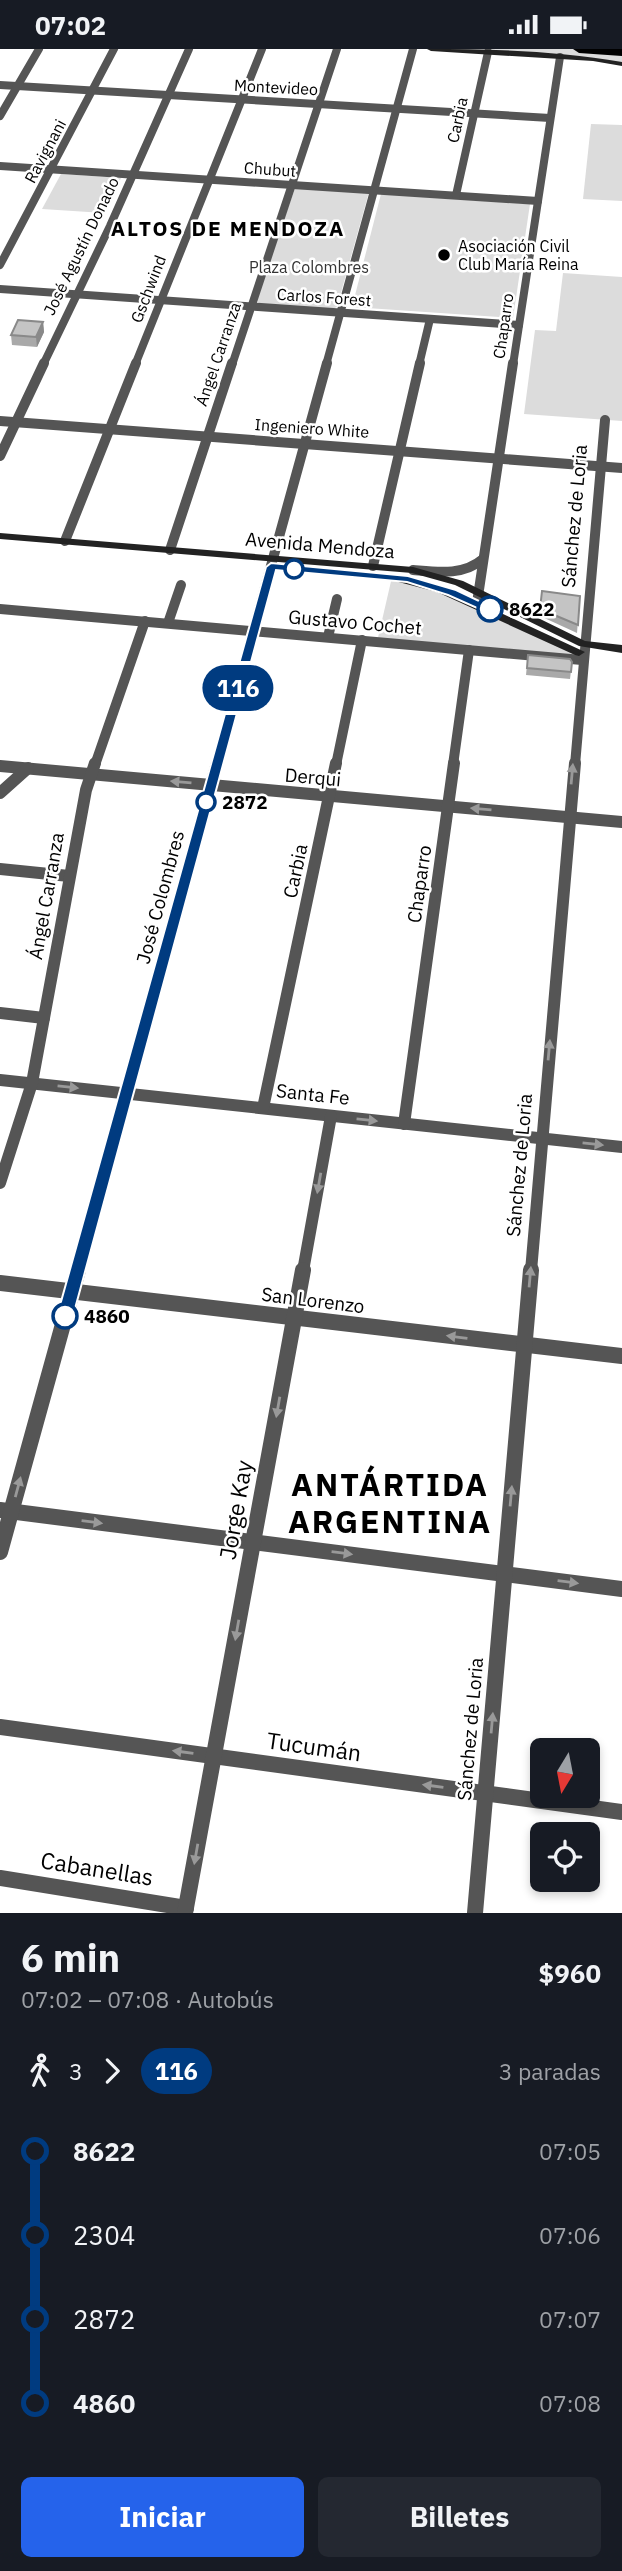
<!DOCTYPE html>
<html lang="es">
<head>
<meta charset="utf-8">
<style>
  body { margin:0; font-family:"IBM Plex Sans",sans-serif; background:#242831; color:#f1f3f6; height:100vh; display:flex; flex-direction:column; font-size:26px; white-space:nowrap }
  * { box-sizing:border-box; margin:0 }
  p { font-size:23px; color:#9ea1a6 }
  .icon { flex:none; width:38px; height:38px; fill:none; stroke:currentColor; stroke-width:2; stroke-linecap:round; stroke-linejoin:round }
  .map { position:relative; height:1864px; overflow:hidden }
  .details { display:flex; flex-direction:column; background:#171b24; flex:1 }
  .details>* { flex:none }
  .badge { padding:0 14px; border-radius:23px; font-size:24px; line-height:46px }
  .needle { width:46px; rotate:190deg }
  .controls { position:absolute; left:530px; top:1689px; display:grid; gap:14px }
  .controls a { display:grid; place-items:center; width:70px; height:70px; border-radius:10px; background:#171b24; box-shadow:0 4px 10px #0003; font-size:35px }
  .map>.badge { position:absolute; translate:-50% -50%; box-shadow:0 0 0 4px #fff }
  .legs { display:flex; align-items:center; gap:10px; height:77px; padding:0 21px; font-size:23px }
  .legs p { margin-inline-start:auto }
  .overview { display:flex; align-items:center; justify-content:space-between; height:119px; padding:0 21px }
  h1 { font-size:38px; font-weight:700; line-height:52px }
  .primary-button { display:flex; gap:14px; margin-top:auto; padding:14px 21px }
  .primary-button a { flex:1; height:80px; border-radius:10px; background:#2563eb; color:#fff; font-size:28px; font-weight:700; line-height:80px; text-align:center }
  .primary-button a+a { background:#242831; color:#f1f3f6 }
  ul { padding:0 21px; list-style:none }
  li { display:flex; align-items:center; gap:24px; height:84px; font-size:26px }
  li i { display:grid; place-items:center; width:10px; height:100%; margin:0 9px; background:currentColor }
  li i::after { content:''; width:18px; height:18px; margin:-9px; border:5px solid; border-radius:50%; background:#171b24 }
  li p { margin-inline-start:auto }
  li:first-child i { background:linear-gradient(#0000 50%,currentColor 0) }
  li:last-child i { background:linear-gradient(currentColor 50%,#0000 0) }
  .status { display:flex; justify-content:space-between; align-items:center; height:49px; padding:0 35px; background:#171b24; direction:ltr }
  .status svg { height:19px; fill:currentColor }
  .map>svg:first-child { display:block }
  .green { fill:#dcdcdc }
  .lines { fill:none; stroke-linecap:round; stroke-linejoin:round }
  .highway-casing { stroke:#dbdbdb; stroke-width:3 }
  .street-far3 { stroke:#555; stroke-width:8 }
  .street-far2 { stroke:#555; stroke-width:10 }
  .street-far1 { stroke:#555; stroke-width:12 }
  .street { stroke:#555; stroke-width:16 }
  .secondary { fill:#222; fill-rule:evenodd }
  .highway { fill:#000; fill-rule:evenodd }
  .wall { fill:#a9a9a9 }
  .shaded-wall { fill:#898989 }
  .building { fill:#c4c4c4; stroke:#898989; stroke-width:2 }
  .oneway { fill:#999 }
  .line-1 { fill:#003b80; stroke:#fff; stroke-width:2 }
  .poi-dot { fill:#000; stroke:#fff; stroke-width:2.5 }
  .stop-1-dot { fill:#fff; stroke:#003b80; stroke-width:3.5 }
  .labels { text-anchor:middle; stroke-width:5; stroke-linejoin:round; paint-order:stroke }
  .far-street-label { font-size:16px; fill:#000; stroke:#fff }
  .far-poi-label { font-size:16px; fill:#000; stroke:#fff; text-anchor:start }
  .far-park-label { font-size:16px; fill:#333; stroke:#fff }
  .street-label { font-size:19px; fill:#000; stroke:#fff }
  .stop-label { font-size:19px; font-weight:bold; fill:#000; stroke:#fff; text-anchor:start }
  .far-district-label { font-size:21px; font-weight:bold; letter-spacing:2px; fill:#000; stroke:#fff }
  .near-street-label { font-size:23px; fill:#000; stroke:#fff }
  .near-district-label { font-size:32px; font-weight:bold; letter-spacing:2px; fill:#000; stroke:#fff }
</style>
</head>
<body>
<div class="status"><b>07:02</b><svg viewBox="0 0 49 12"><path d="M0 12V9h3v3zM5 12V6h3v6zM10 12V3h3v9zM15 12V0h3v12zM26 1h20v11H26zM47 4h2v5h-2z"/></svg></div>
<div class="map">
<svg width="622" height="1864" viewBox="0 0 622 1864">
  <rect width="100%" height="100%" fill="#fff"/>
  <!-- green -->
  <g class="green">
    <polygon points="431,0 622,0 622,15 593,10"/>
    <polygon points="591,75 622,76 622,152 583,150"/>
    <polygon points="61,125 121,129 104,164 42,160"/>
    <polygon points="295,139 369,143 337,258 332,260 260,255 256,251"/>
    <polygon points="381,145 530,155 513,269 352,258"/>
    <polygon points="563,224 622,228 622,372 524,365 535,281 556,282"/>
    <polygon points="392,528 408,530 582,604 582,611 377,593"/>
  </g>
  <g class="lines">
    <!-- highway casing -->
    <g class="highway-casing">
      <polygon id="highway" points="573,0 622,0 622,7 579,4"/>
    </g>
    <!-- street-far3 -->
    <g class="street-far3">
      <polyline points="0,36 550,69"/>
      <polyline points="0,67 39,0"/>
      <polyline points="0,117 538,152"/>
      <polyline points="456,146 488,3"/>
      <polyline points="0,216 114,0"/>
      <polyline points="0,240 519,276"/>
      <polyline points="43,316 110,177 189,0"/>
      <polyline points="135,316 262,0"/>
      <polyline points="232,316 337,0"/>
      <polyline points="326,316 413,0"/>
      <polyline points="419,316 430,270"/>
      <polyline points="513,316 560,8"/>
    </g>
    <!-- street-far2 -->
    <g class="street-far2">
      <polyline points="0,372 622,419"/>
      <polyline points="0,407 44,314"/>
      <polyline points="65,492 136,314"/>
      <polyline points="170,501 232,314"/>
      <polyline points="373,517 420,314"/>
      <path d="M413,521C437,523 463,527 483,510"/>
      <polyline points="477,554 513,314"/>
      <polyline points="0,560 582,611"/>
      <polyline points="168,574 181,536"/>
      <polyline points="328,588 337,550"/>
      <polyline points="95,716 145,572"/>
      <polyline points="216,716 327,314"/>
      <polyline points="336,716 362,591"/>
      <polyline points="453,716 469,601"/>
      <polyline points="575,716 605,371"/>
    </g>
    <!-- street-far1 -->
    <g class="street-far1">
      <polyline points="0,717 622,773"/>
      <polyline points="0,744 28,719"/>
      <polyline points="0,820 69,827"/>
      <polyline points="0,964 44,969"/>
      <polyline points="0,1031 622,1098"/>
      <polyline points="263,1059 336,714"/>
      <polyline points="404,1075 454,714"/>
      <polyline points="0,1134 32,1034 86,741 95,714"/>
      <polyline points="77,1222 217,714"/>
      <polyline points="303,1222 331,1067"/>
      <polyline points="531,1222 575,714"/>
    </g>
    <!-- street -->
    <g class="street">
      <polyline points="0,1234 622,1307"/>
      <polyline points="0,1461 622,1540"/>
      <polyline points="0,1503 78,1221"/>
      <polyline points="0,1678 622,1763"/>
      <polyline points="0,1829 186,1859"/>
      <polyline points="185,1864 303,1221"/>
      <polyline points="475,1864 531,1221"/>
    </g>
    <!-- secondary -->
    <g class="secondary">
      <path d="M427,0C492,0 558,2 622,13V17L593,12L431,2Z"/>
      <polygon points="0,484 413,518 463,532 585,592 622,596 622,604 579,597 455,536 412,524 0,490"/>
      <polygon points="391,525 445,538 585,603 579,607 575,606 437,543 387,530 385,528"/>
    </g>
    <!-- highway -->
    <use href="#highway" class="highway"/>
  </g>
  <!-- wall -->
  <g class="wall">
    <polygon points="43,273 44,283 37,298 12,296 11,286"/>
    <polygon points="542,542 580,547 577,584 540,567"/>
    <polygon points="528,606 572,613 570,630 526,626"/>
  </g>
  <!-- shaded-wall -->
  <polygon class="shaded-wall" points="43,273 44,283 37,298 36,288"/>
  <!-- building -->
  <g class="building">
    <polygon points="18,271 43,273 36,288 11,286"/>
    <polygon points="542,542 580,547 578,576 540,560"/>
    <polygon points="528,606 570,610 572,613 571,623 527,619"/>
  </g>
  <!-- one-way arrows -->
  <defs><path id="oneway-solid" d="M-6-.8H1V-3.2L6.5 0L1 3.2V.8H-6Z" transform="scale(1.75)"/></defs>
  <g class="oneway">
    <use href="#oneway-solid" transform="translate(572 725) rotate(-85)"/>
    <use href="#oneway-solid" transform="translate(181 733) rotate(-175)"/>
    <use href="#oneway-solid" transform="translate(481 760) rotate(-175)"/>
    <use href="#oneway-solid" transform="translate(549 1001) rotate(-85)"/>
    <use href="#oneway-solid" transform="translate(68 1038) rotate(6)"/>
    <use href="#oneway-solid" transform="translate(367 1071) rotate(6)"/>
    <use href="#oneway-solid" transform="translate(593 1095) rotate(6)"/>
    <use href="#oneway-solid" transform="translate(319 1134) rotate(100)"/>
    <use href="#oneway-solid" transform="translate(530 1228) rotate(-85)"/>
    <use href="#oneway-solid" transform="translate(457 1288) rotate(-173)"/>
    <use href="#oneway-solid" transform="translate(278 1358) rotate(100)"/>
    <use href="#oneway-solid" transform="translate(18 1438) rotate(-75)"/>
    <use href="#oneway-solid" transform="translate(511 1447) rotate(-85)"/>
    <use href="#oneway-solid" transform="translate(92 1473) rotate(7)"/>
    <use href="#oneway-solid" transform="translate(342 1504) rotate(7)"/>
    <use href="#oneway-solid" transform="translate(568 1533) rotate(7)"/>
    <use href="#oneway-solid" transform="translate(237 1581) rotate(100)"/>
    <use href="#oneway-solid" transform="translate(492 1674) rotate(-85)"/>
    <use href="#oneway-solid" transform="translate(183 1703) rotate(-172)"/>
    <use href="#oneway-solid" transform="translate(433 1737) rotate(-172)"/>
    <use href="#oneway-solid" transform="translate(196 1805) rotate(100)"/>
  </g>
  <!-- line-1 -->
  <polygon class="line-1" points="271,514 408,527 456,541 496,560 486,563 448,546 407,533 276,521 73,1267 65,1273 57,1267 266,518"/>
  <!-- markers -->
  <circle class="poi-dot" cx="444" cy="206" r="7"/>
  <g class="stop-1-dot">
    <circle cx="294" cy="520" r="9"/>
    <circle cx="490" cy="560" r="12"/>
    <circle cx="206" cy="753" r="9"/>
    <circle cx="65" cy="1267" r="12"/>
  </g>
  <g class="labels">
    <!-- far-street labels -->
    <g class="far-street-label">
      <text transform="translate(276 38) rotate(3)" y="6">Montevideo</text>
      <text transform="translate(457 71) rotate(-78)" y="6">Carbia</text>
      <text transform="translate(45 102) rotate(-62)" y="6">Ravignani</text>
      <text transform="translate(270 120) rotate(4)" y="6">Chubut</text>
      <text transform="translate(81 197) rotate(-64)" y="6">José Agustín Donado</text>
      <text transform="translate(148 240) rotate(-69)" y="6">Gschwind</text>
      <text transform="translate(324 248) rotate(4)" y="6">Carlos Forest</text>
      <text transform="translate(503 277) rotate(-82)" y="6">Chaparro</text>
      <text transform="translate(218 305) rotate(-71)" y="6">Ángel Carranza</text>
      <text transform="translate(312 379) rotate(4)" y="6">Ingeniero White</text>
    </g>
    <!-- far-poi labels -->
    <g class="far-poi-label">
      <text x="458" y="203">Asociación Civil<tspan x="458" dy="18">Club María Reina</tspan></text>
    </g>
    <!-- far-park labels -->
    <g class="far-park-label">
      <text x="309" y="224">Plaza Colombres</text>
    </g>
    <!-- street labels -->
    <g class="street-label">
      <text transform="translate(574 467) rotate(-85)" y="7">Sánchez de Loria</text>
      <text transform="translate(320 496) rotate(5)" y="7">Avenida Mendoza</text>
      <text transform="translate(355 573) rotate(5)" y="7">Gustavo Cochet</text>
      <text transform="translate(313 728) rotate(5)" y="7">Derqui</text>
      <text transform="translate(295 822) rotate(-78)" y="7">Carbia</text>
      <text transform="translate(419 835) rotate(-82)" y="7">Chaparro</text>
      <text transform="translate(46 847) rotate(-80)" y="7">Ángel Carranza</text>
      <text transform="translate(160 848) rotate(-75)" y="7">José Colombres</text>
      <text transform="translate(313 1045) rotate(6)" y="7">Santa Fe</text>
      <text transform="translate(519 1116) rotate(-85)" y="7">Sánchez de Loria</text>
      <text transform="translate(313 1251) rotate(7)" y="7">San Lorenzo</text>
      <text transform="translate(470 1680) rotate(-85)" y="7">Sánchez de Loria</text>
    </g>
    <!-- stop labels -->
    <g class="stop-label">
      <text x="509" y="567">8622</text>
      <text x="222" y="760">2872</text>
      <text x="84" y="1274">4860</text>
    </g>
    <!-- far-district labels -->
    <g class="far-district-label">
      <text x="228" y="187">ALTOS DE MENDOZA</text>
    </g>
    <!-- near-street labels -->
    <g class="near-street-label">
      <text transform="translate(236 1461) rotate(-80)" y="8">Jorge Kay</text>
      <text transform="translate(314 1698) rotate(8)" y="8">Tucumán</text>
      <text transform="translate(97 1820) rotate(9)" y="8">Cabanellas</text>
    </g>
    <!-- near-district labels -->
    <g class="near-district-label">
      <text x="390" y="1447">ANTÁRTIDA<tspan x="390" dy="37">ARGENTINA</tspan></text>
    </g>
  </g>
</svg>
<div class="controls">
<a><svg class="needle" viewBox="-14 -14 28 28"><path d="M0-13l5 13h-10z" fill="#e53935"/><path d="M0 13l5-13h-10z" fill="#9ea1a6"/></svg></a>
<a><svg class="icon" aria-label="locate" viewBox="0 0 24 24"><circle cx="12" cy="12" r="6"/><path d="M12 2v4M12 18v4M2 12h4M18 12h4"/></svg></a>
</div>
<b class="badge" style="left:238px;top:639px;background:#003b80;color:#fff">116</b>
</div>
<section class="details">
<div class="overview"><div><h1>6 min</h1><p>07:02 – 07:08 · Autobús</p></div><b>$960</b></div>
<div class="legs"><svg class="icon" aria-label="walk" viewBox="0 0 24 24"><circle cx="13" cy="4" r="2"/><path d="M13 8l-2 6 4 7M11 14l-3 7M7 12l3-4h3l4 4"/></svg>3<svg class="icon" aria-label="forward" viewBox="0 0 24 24"><path d="M9 5l7 7-7 7"/></svg><b class="badge" style="background:#003b80;color:#fff">116</b><p>3 paradas</p></div>
<ul>
<li><i style="color:#003b80"></i><b>8622</b><p>07:05</p></li>
<li><i style="color:#003b80"></i><span>2304</span><p>07:06</p></li>
<li><i style="color:#003b80"></i><span>2872</span><p>07:07</p></li>
<li><i style="color:#003b80"></i><b>4860</b><p>07:08</p></li>
</ul>
<div class="primary-button"><a>Iniciar</a><a>Billetes</a></div>
</section>
</body>
</html>
